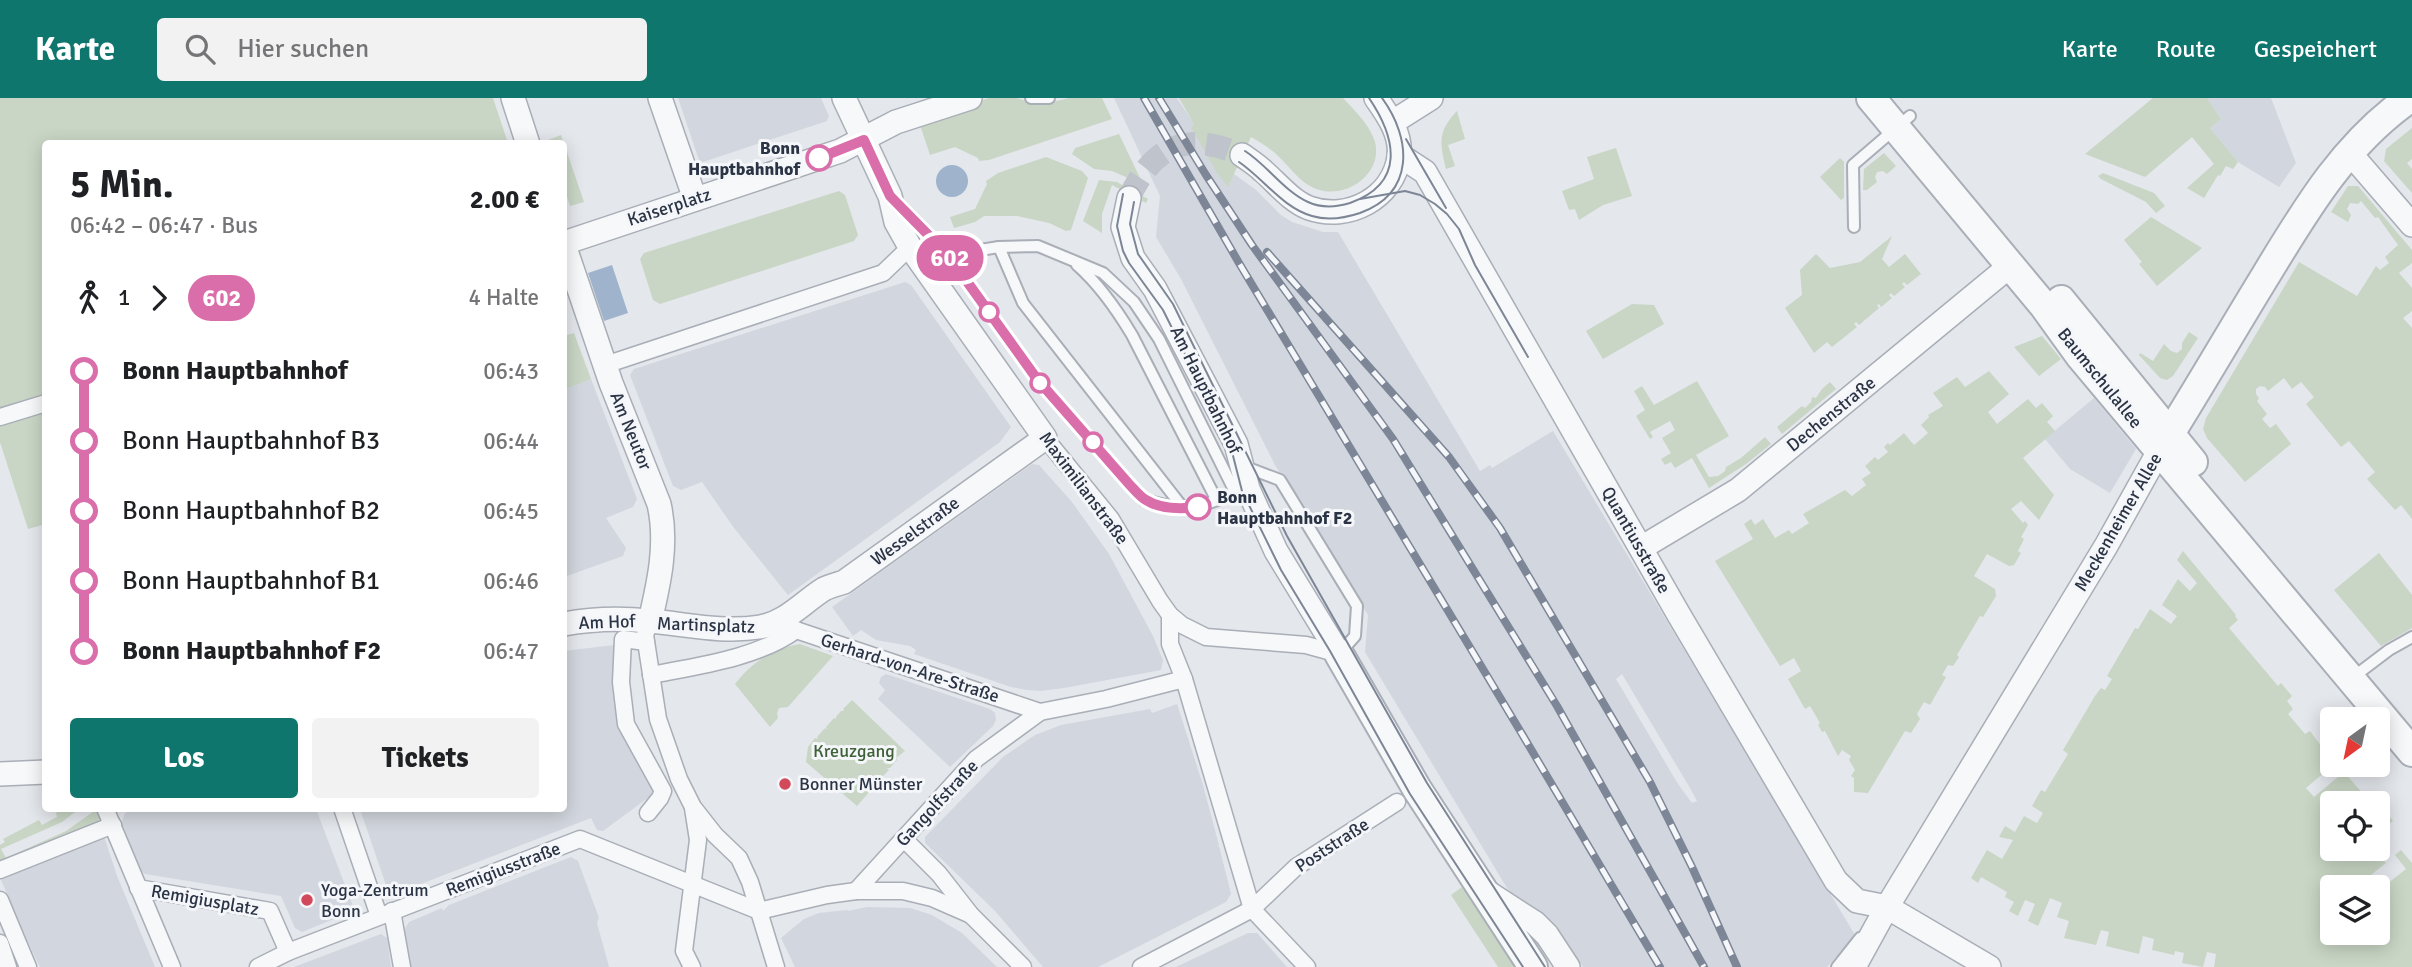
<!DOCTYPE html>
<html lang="de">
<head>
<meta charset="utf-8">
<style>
  body { margin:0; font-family:Signika,sans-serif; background:#f2f2f2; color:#202124; height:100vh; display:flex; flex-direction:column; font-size:26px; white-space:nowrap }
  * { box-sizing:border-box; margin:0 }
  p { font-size:23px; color:#757577 }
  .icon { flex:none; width:38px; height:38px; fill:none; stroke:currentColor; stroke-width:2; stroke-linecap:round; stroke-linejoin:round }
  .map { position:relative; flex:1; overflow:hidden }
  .drawer { position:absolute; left:42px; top:42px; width:525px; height:672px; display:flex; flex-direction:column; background:#fff; border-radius:7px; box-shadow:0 4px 18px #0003 }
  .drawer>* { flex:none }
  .badge { padding:0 14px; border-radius:23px; font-size:24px; line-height:46px }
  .needle { width:46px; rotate:213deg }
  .buttons { position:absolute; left:2320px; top:609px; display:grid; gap:14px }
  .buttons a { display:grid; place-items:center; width:70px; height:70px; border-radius:7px; background:#fff; box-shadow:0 4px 18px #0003; font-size:35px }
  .map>.badge { position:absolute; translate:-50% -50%; box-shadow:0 0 0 4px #fff }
  .legs { display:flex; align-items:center; gap:10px; height:77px; padding:0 28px; font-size:23px }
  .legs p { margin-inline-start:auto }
  .head { display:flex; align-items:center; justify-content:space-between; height:119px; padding:0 28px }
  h1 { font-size:38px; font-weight:700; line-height:52px }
  .button { display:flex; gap:14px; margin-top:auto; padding:14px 28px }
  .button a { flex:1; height:80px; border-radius:7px; background:#0f766e; color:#fff; font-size:28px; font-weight:700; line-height:80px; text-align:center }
  .button a+a { background:#f2f2f2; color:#202124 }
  ul { padding:0 28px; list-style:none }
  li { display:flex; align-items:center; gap:24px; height:70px; font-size:26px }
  li i { display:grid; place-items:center; width:10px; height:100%; margin:0 9px; background:currentColor }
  li i::after { content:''; width:18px; height:18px; margin:-9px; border:5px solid; border-radius:50%; background:#fff }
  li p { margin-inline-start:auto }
  li:first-child i { background:linear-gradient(#0000 50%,currentColor 0) }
  li:last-child i { background:linear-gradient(currentColor 50%,#0000 0) }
  header { display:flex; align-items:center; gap:42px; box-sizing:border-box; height:98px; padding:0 35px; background:#0f766e; color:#fff }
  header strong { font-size:33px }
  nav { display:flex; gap:38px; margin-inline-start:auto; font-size:24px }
  .search { width:490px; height:63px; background:#f2f2f2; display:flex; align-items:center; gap:18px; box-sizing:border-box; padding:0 24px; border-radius:7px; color:#757577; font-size:26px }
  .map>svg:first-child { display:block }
  .built { fill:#d2d6de; fill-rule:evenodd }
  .green { fill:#c9d6c5 }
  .water { fill:#9fb4cc }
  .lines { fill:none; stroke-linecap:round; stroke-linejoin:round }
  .minor-tunnel { stroke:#bfc3cb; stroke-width:23; stroke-dasharray:23 11; stroke-linecap:butt }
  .service-casing { stroke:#a9aeb7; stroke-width:14 }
  .pedestrian-casing { stroke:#a9aeb7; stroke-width:19 }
  .minor-casing { stroke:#a9aeb7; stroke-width:26 }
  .tertiary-casing { stroke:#a9aeb7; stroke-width:32 }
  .service { stroke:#f7f8fa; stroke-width:10 }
  .pedestrian { stroke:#f7f8fa; stroke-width:16 }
  .minor { stroke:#f7f8fa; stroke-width:23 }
  .tertiary { stroke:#f7f8fa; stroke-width:28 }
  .tram { stroke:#7d8696; stroke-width:2 }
  .rail-casing { stroke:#7d8696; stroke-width:8 }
  .rail { stroke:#f4f6f9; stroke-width:5; stroke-dasharray:16; stroke-linecap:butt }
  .line-1-casing { stroke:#fff; stroke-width:16 }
  .line-1 { stroke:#da6eab; stroke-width:10 }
  .stop-1-dot { fill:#fff; stroke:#da6eab; stroke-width:3.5 }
  .poi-dot { fill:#d1495b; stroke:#f4f6f9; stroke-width:2.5 }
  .labels { text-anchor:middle; stroke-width:6; stroke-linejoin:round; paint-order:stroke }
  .stop-label { font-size:18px; font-weight:bold; fill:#2b3445; stroke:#f4f6f9; text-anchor:end }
  .street-label { font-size:18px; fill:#2b3445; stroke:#f4f6f9 }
  .park-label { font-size:18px; fill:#3f6138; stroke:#f4f6f9 }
  .poi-label { font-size:18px; fill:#2b3445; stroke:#f4f6f9; text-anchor:start }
</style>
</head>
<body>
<header>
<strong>Karte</strong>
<div class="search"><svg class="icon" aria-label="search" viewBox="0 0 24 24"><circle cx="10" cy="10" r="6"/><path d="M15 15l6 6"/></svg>Hier suchen</div>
<nav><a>Karte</a><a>Route</a><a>Gespeichert</a></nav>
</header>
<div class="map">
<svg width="2412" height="869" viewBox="0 0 2412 869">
  <rect width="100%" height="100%" fill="#e4e7ec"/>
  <!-- built -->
  <g class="built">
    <polygon points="678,0 821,0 829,18 827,23 700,65"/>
    <path d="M1114,0H1177L1195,27L1191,28L1228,88L1234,76L1256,92L1281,117L1292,124L1323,134H1338L1480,373L1490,367L1492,370L1553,333L1855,837L1827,869H1583L1576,859L1510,795L1365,554L1368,517L1275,367L1181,181L1156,139L1160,98ZM1622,576L1690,690L1697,703L1692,705L1678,686L1616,581Z"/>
    <polygon points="2207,0 2271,0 2296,65 2279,89 2238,64 2210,30 2221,21"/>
    <polygon points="905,184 911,187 1011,329 1000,344 788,497 734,430 702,384 681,392 673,388 630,277 634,271"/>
    <polygon points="591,281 637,401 633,409 606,420 626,450 623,458 564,479 564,292"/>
    <polygon points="2094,300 2136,351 2110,395 2070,371 2045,341"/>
    <polygon points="1032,366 1039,367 1072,404 1109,456 1153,538 1163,562 1161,572 1064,590 1040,593 1027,592 1011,589 914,556 916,552 910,548 876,542 861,532 853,538 832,509"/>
    <polygon points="614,547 615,609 621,632 656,694 603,733 597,732 591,720 395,796 388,793 360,711 564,710 564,553"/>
    <polygon points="886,576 990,611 995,615 996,622 993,628 950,669 878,601 885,592 879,585 881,579"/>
    <polygon points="1177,606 1203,687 1216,736 1231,796 1226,804 1098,869 1043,869 995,813 925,745 925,739 1003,659 1035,637 1061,627 1150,611 1152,615"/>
    <polygon points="129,711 316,711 353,808 349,815 302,834 295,830 281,798 145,776 139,772 122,725 124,717"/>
    <polygon points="97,738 105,741 117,778 155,869 40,869 34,857 1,782 4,775"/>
    <polygon points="571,759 578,763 599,820 597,825 609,869 410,869 404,832 409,824 442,810 443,813 449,807"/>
    <polygon points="867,809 910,810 932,817 962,835 997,869 795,869 781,840 804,821 819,815 847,812 848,813"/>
    <polygon points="1248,835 1257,835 1287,869 1176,869"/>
    <polygon points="381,836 387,840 391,869 294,869"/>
  </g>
  <!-- green -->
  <g class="green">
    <polygon points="0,0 493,0 508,45 46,46 46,426 28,431 0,344"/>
    <polygon points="989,0 1016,0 1041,7 1069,0 1102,0 1112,21 989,62 979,63 978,60 955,49 930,57 919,24"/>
    <path d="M1179,0H1343C1355,13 1370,27 1375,44C1383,75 1348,100 1320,92C1301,87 1292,71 1278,58C1270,50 1261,45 1251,39L1228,89L1217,75L1191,29L1194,26Z"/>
    <polygon points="2153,0 2207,0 2221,21 2210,30 2238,64 2233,71 2226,68 2220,78 2218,77 2204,100 2187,90 2214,66 2192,39 2145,79 2085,56"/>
    <path d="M1457,13L1465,41L1448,47L1455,68L1446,71C1440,45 1437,34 1457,13Z"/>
    <polygon points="2412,30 2412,61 2407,65 2412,71 2412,95 2384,63 2386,51"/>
    <polygon points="1119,36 1140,80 1137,84 1112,73 1094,71 1072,56 1075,50"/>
    <polygon points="561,37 584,104 570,108 564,89 564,46 549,45 548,42"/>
    <polygon points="1616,50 1632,98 1603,107 1579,122 1575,111 1569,112 1562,93 1594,81 1587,59"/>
    <polygon points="1884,55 1896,68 1887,76 1883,73 1877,74 1875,79 1877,84 1867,92 1863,92 1864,71"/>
    <polygon points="1046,59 1082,73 1088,80 1071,132 1066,133 1049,125 1017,118 984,118 975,124 954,130 950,119 975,111 987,86 986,83 998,75"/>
    <polygon points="1840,60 1844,64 1844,100 1841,102 1820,79"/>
    <polygon points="2103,75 2154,95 2165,108 2156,115 2146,104 2101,81 2098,78"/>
    <polygon points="1099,82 1117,84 1148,101 1146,105 1112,87 1102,116 1102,135 1083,123"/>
    <polygon points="2348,88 2358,88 2412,152 2412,165 2399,175 2412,190 2412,213 2403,220 2412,230 2412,421 2401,407 2395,412 2367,381 2375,374 2349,343 2341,349 2306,306 2314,299 2301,284 2292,291 2284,280 2268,293 2265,289 2260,288 2256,291 2256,296 2259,300 2257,303 2267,316 2262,321 2270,330 2276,326 2291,346 2245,384 2207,340 2203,331 2206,320 2299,164 2357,198 2376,168 2380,172 2389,165 2385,159 2398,147 2378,119 2375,120 2361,103 2358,106 2350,105 2347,111 2351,117 2348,124 2331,114"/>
    <polygon points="839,93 845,97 858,137 854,143 660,206 653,202 640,161 644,155"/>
    <polygon points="2151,119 2202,150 2157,188 2139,166 2142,164 2124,142"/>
    <polygon points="1892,138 1882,161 1889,169 1905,156 1921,176 1907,187 1904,184 1902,186 1905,189 1894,198 1891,195 1889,197 1892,200 1881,209 1879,206 1877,207 1879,210 1859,227 1856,224 1854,226 1857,229 1832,249 1827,244 1814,255 1785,210 1802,197 1800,172 1816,156 1830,170 1860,164"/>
    <polygon points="1632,206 1654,207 1664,226 1603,261 1586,233"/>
    <polygon points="2189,234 2198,240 2173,278 2167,282 2160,280 2139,257 2140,255 2153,263 2164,246 2171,253 2177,255 2182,251 2182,245"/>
    <polygon points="574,235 591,281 564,292 564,238"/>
    <polygon points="2042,238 2061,261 2039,278 2014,249"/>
    <polygon points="1989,273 2009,296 1988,314 1997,326 2028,301 2036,310 2042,305 2053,318 2047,324 2055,333 2023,360 2054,397 2039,422 2021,403 2011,411 2023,425 2025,423 2028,427 2021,439 2024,441 2018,453 2021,455 2014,467 2009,468 1987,456 1974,478 1995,491 1996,498 1983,519 1980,518 1957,557 1959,559 1953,568 1948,567 1942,577 1946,579 1930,607 1924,604 1917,616 1920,621 1911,635 1905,633 1868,695 1854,694 1854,680 1851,678 1855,672 1849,662 1851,658 1842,652 1838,658 1825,633 1822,634 1818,627 1820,625 1810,608 1805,611 1788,581 1801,573 1794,560 1780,568 1715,463 1753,441 1744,426 1751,421 1755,427 1763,421 1775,440 1789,432 1792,436 1809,425 1803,416 1845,392 1852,398 1866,387 1862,381 1871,375 1865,368 1875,359 1878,362 1888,354 1884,349 1888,345 1890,347 1904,335 1914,347 1928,335 1921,327 1929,319 1928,317 1943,308 1933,295 1957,279 1965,289"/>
    <polygon points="1697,283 1729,338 1696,357 1709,379 1718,378 1725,373 1726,369 1741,360 1765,339 1771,346 1746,366 1709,390 1692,360 1675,370 1671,364 1665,367 1661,361 1671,355 1662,340 1675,332 1670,323 1650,334 1653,339 1650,341 1636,318 1645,312 1634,293 1642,288 1654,307"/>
    <polygon points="1830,284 1836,291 1782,336 1777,329 1802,308 1805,310 1811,304 1812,299 1816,300 1822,291"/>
    <polygon points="2183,453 2236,517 2235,518 2238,522 2229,530 2278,588 2281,585 2292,598 2287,603 2293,611 2288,616 2305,636 2310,633 2333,664 2333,667 2306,690 2314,699 2344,674 2370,704 2375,701 2393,723 2378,735 2378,705 2333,705 2333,751 2375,751 2386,765 2362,784 2366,789 2333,789 2333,835 2378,835 2378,793 2406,771 2395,757 2401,752 2412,765 2412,869 2214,869 2216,856 2207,854 2203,869 2182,865 2184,855 2175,853 2174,857 2152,852 2154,841 2143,838 2139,856 2106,848 2109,834 2101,832 2096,847 2064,840 2069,823 2057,819 2062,805 2050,800 2038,828 2028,823 2035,806 2025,802 2018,818 2009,813 2014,804 2005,799 2007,794 1981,779 1978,785 1971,780 1987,752 2002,761 2013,742 1999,739 2005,728 2015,734 2024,718 2037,725 2043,715 2032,708 2041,692 2045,694 2068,656 2063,652 2095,598 2101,590 2105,592 2112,581 2107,578 2135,530 2138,531 2150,511 2171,526 2177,518 2162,507 2178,481 2190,493 2197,485 2177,462"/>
    <polygon points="2379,455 2412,497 2412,530 2381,548 2334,492"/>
    <path d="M800,546L833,558L788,609L779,610L777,615L778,620L770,629L735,586C752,564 772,551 800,546Z"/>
    <polygon points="852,602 905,653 896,660 897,662 890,670 887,670 889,672 881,680 879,679 880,682 872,690 869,690 871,692 857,708 806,664 808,649 815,640 818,641 817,639 825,630 827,632 826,629 834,620 836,621 836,619 841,613 844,613 843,611"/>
    <polygon points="64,711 79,711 62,724 1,751 6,760 66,733 97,711 102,718 92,730 0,768 0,747 5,744 3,741 39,722 42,727 57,719 56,715"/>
    <polygon points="1462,789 1517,869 1498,869 1451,797"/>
  </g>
  <!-- water -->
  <g class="water">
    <circle cx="952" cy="83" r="16"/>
    <polygon points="612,167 628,215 604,223 588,175"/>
  </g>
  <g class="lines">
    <!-- minor-tunnel -->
    <path class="minor-tunnel" d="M1129,100C1153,48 1187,32 1242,57"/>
    <!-- service casing -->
    <g class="service-casing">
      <g id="service">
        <polyline points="1031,0 1049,0"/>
        <polyline points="895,102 949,157 1037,281 1144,402 1184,411 1198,409 1248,391"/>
        <polyline points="1854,129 1853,67 1910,18"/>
        <polyline points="999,149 1023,205 1184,411"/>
        <polyline points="949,157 999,149 1038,148 1103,175 1134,204 1159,241 1235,394"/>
        <path d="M1077,167C1100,187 1117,212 1132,237L1216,401"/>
        <polyline points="1243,368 1280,382 1357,508 1355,538 1339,556"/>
        <polyline points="2352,580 2389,552 2412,539"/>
        <polyline points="1837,869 1860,840"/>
      </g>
    </g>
    <!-- pedestrian casing -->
    <g class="pedestrian-casing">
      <g id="pedestrian">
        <polyline points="605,267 883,175 907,152"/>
        <polyline points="0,319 46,305"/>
        <polyline points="1045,340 1111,421 1160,503 1170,517 1182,527 1206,539 1306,547 1339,556"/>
        <polyline points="1170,517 1170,546 1184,581 1252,811 1307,869"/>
        <polyline points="782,522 793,531 1040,614"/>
        <polyline points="650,523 645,537 658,621 679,681 693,709 715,737 739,760 750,784 776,869"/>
        <polyline points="646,544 623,541 621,584 626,626 663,693 660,700 648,715"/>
        <path d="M651,577C697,568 758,560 796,532"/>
        <polyline points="105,710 172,869"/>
        <polyline points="342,710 379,818"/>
        <polyline points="904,741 939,776 971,817 1023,869"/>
        <polyline points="0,772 113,727"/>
        <polyline points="138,790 270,813 288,854"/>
        <polyline points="856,793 976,661 1040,614 1106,601 1184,581"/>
        <polyline points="0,802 28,869"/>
        <polyline points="392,813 402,869"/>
        <polyline points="0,845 8,869"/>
        <polyline points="258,869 288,854 580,741 759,813 827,797 856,793 903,793 932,800 971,817"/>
        <polyline points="692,869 684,853 698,742 693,710"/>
        <polyline points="1141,869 1252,811 1296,769 1397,704"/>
      </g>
    </g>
    <!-- minor casing -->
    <g class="minor-casing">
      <g id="minor">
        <polyline points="513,0 528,46"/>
        <polyline points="660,0 695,101"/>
        <polyline points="1393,24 1431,0"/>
        <polyline points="2349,54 2412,127"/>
        <path d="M1242,57C1249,62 1257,67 1263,73C1277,85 1291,103 1309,110C1348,124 1393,100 1399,59C1402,37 1388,17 1376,0"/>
        <polyline points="1399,57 1425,74 1679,517 1836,783 1857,803 1887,809 1989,869"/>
        <polyline points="1129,100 1123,129 1133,160 1155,191 1236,346 1248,391 1276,453 1339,556"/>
        <polyline points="564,145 840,53 896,24 970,0"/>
        <path d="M564,147L611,285L659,406C668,445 659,485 650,523"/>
        <polyline points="1641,450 1738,392 2011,167"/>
        <path d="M564,526C591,521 620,520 649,523C686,526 722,535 760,529C786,525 803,504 824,491C830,488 838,486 844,484L1045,340L910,149L896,124L890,98L844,0"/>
        <polyline points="0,676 46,674"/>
        <polyline points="1484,792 1535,825 1547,837 1568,869"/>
        <polyline points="1854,869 1887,809 2106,448 2159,353"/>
      </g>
    </g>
    <!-- tertiary casing -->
    <g class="tertiary-casing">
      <g id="tertiary">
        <polyline points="1871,0 2044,208 2080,258 2412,654"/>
        <polyline points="2061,202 2193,364"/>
        <path d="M2161,350C2197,293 2231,234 2266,177C2306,111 2345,45 2410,0"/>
        <polyline points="1339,556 1417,691 1533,869"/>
      </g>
    </g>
    <!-- service -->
    <use href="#service" class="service"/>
    <!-- pedestrian -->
    <use href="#pedestrian" class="pedestrian"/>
    <!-- minor -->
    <use href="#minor" class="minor"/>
    <!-- tertiary -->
    <use href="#tertiary" class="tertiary"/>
    <!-- tram -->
    <g class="tram">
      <polyline points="1406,41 1446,110"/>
      <path d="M1245,53C1267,67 1284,93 1308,104C1321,110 1337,109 1350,105C1406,85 1396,40 1369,0"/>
      <path d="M1239,64C1264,81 1283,110 1312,118C1328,123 1345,120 1360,115C1415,95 1412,41 1382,0"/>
      <polyline points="1123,96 1117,128 1123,153 1129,165 1163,212 1230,346 1242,393 1281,472 1330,553 1410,696 1523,869"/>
      <polyline points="1360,101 1405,93 1420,97 1435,106 1447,116 1459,131 1475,167 1528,259"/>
      <polyline points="1134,104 1130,126 1138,156 1173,206 1287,438 1427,685 1545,869"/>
    </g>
    <!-- rail casing -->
    <g class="rail-casing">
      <g id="rail">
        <polyline points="1144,0 1239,165 1519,631 1660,869"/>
        <polyline points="1159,0 1206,77 1252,147 1393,341 1557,608 1704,869"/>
        <polyline points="1267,154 1449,359 1500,430 1650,684 1692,769 1737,869"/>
      </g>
    </g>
    <!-- rail -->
    <use href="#rail" class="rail"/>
  </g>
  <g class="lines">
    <!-- line-1 casing -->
    <g class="line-1-casing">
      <path id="line-1" d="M819,60L864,42L890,98L948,157L1037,281L1129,386C1134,391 1140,399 1146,402C1160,411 1182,411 1198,409"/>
    </g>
    <!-- line-1 -->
    <use href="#line-1" class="line-1"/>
  </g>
  <!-- markers -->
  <g class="stop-1-dot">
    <circle cx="819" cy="60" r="12"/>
    <circle cx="989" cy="214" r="9"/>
    <circle cx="1040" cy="285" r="9"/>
    <circle cx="1093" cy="344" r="9"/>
    <circle cx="1198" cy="409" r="12"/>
  </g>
  <g class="poi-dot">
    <circle cx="785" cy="686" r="7"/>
    <circle cx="307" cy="802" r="7"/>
  </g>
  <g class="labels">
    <!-- stop labels -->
    <g class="stop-label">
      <text x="800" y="56">Bonn<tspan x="800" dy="21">Hauptbahnhof</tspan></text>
      <text x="1217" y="405" text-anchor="start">Bonn<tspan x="1217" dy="21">Hauptbahnhof F2</tspan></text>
    </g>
    <!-- street labels -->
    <g class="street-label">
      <text transform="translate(669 109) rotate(-18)" y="6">Kaiserplatz</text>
      <text transform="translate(2100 280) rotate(51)" y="6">Baumschulallee</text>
      <text transform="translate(1206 292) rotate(64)" y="6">Am Hauptbahnhof</text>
      <text transform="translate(1831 316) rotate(-39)" y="6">Dechenstraße</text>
      <text transform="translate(631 333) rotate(68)" y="6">Am Neutor</text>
      <text transform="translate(1084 390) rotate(53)" y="6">Maximilianstraße</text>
      <text transform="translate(2118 424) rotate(-60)" y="6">Meckenheimer Allee</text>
      <text transform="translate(915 433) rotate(-36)" y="6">Wesselstraße</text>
      <text transform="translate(1636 442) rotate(60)" y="6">Quantiusstraße</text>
      <text transform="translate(607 524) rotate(-2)" y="6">Am Hof</text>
      <text transform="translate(706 527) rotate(2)" y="6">Martinsplatz</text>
      <text transform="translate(910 570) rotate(18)" y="6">Gerhard-von-Are-Straße</text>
      <text transform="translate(937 705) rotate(-47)" y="6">Gangolfstraße</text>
      <text transform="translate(1332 747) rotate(-33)" y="6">Poststraße</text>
      <text transform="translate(503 771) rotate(-21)" y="6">Remigiusstraße</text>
      <text transform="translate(205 802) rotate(10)" y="6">Remigiusplatz</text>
    </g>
    <!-- park labels -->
    <g class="park-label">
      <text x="854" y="659">Kreuzgang</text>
    </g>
    <!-- poi labels -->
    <g class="poi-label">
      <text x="799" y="692">Bonner Münster</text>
      <text x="321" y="798">Yoga-Zentrum<tspan x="321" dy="21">Bonn</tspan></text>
    </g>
  </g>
</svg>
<div class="buttons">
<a><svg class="needle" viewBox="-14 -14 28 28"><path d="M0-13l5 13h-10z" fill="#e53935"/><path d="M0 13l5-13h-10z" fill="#757577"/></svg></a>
<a><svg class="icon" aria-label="locate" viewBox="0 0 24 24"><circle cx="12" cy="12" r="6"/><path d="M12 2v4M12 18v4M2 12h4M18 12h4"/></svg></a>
<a><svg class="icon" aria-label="layers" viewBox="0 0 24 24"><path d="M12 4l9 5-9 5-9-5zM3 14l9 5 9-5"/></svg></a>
</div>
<b class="badge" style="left:950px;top:160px;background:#da6eab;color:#fff">602</b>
<section class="drawer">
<div class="head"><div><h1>5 Min.</h1><p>06:42 – 06:47 · Bus</p></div><b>2.00 €</b></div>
<div class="legs"><svg class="icon" aria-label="walk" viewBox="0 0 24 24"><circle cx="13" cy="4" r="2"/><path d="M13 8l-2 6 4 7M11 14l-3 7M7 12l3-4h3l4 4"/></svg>1<svg class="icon" aria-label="forward" viewBox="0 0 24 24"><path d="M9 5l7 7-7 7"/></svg><b class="badge" style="background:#da6eab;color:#fff">602</b><p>4 Halte</p></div>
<ul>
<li><i style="color:#da6eab"></i><b>Bonn Hauptbahnhof</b><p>06:43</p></li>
<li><i style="color:#da6eab"></i><span>Bonn Hauptbahnhof B3</span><p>06:44</p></li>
<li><i style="color:#da6eab"></i><span>Bonn Hauptbahnhof B2</span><p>06:45</p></li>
<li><i style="color:#da6eab"></i><span>Bonn Hauptbahnhof B1</span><p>06:46</p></li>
<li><i style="color:#da6eab"></i><b>Bonn Hauptbahnhof F2</b><p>06:47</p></li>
</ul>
<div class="button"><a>Los</a><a>Tickets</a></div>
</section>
</div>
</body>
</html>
